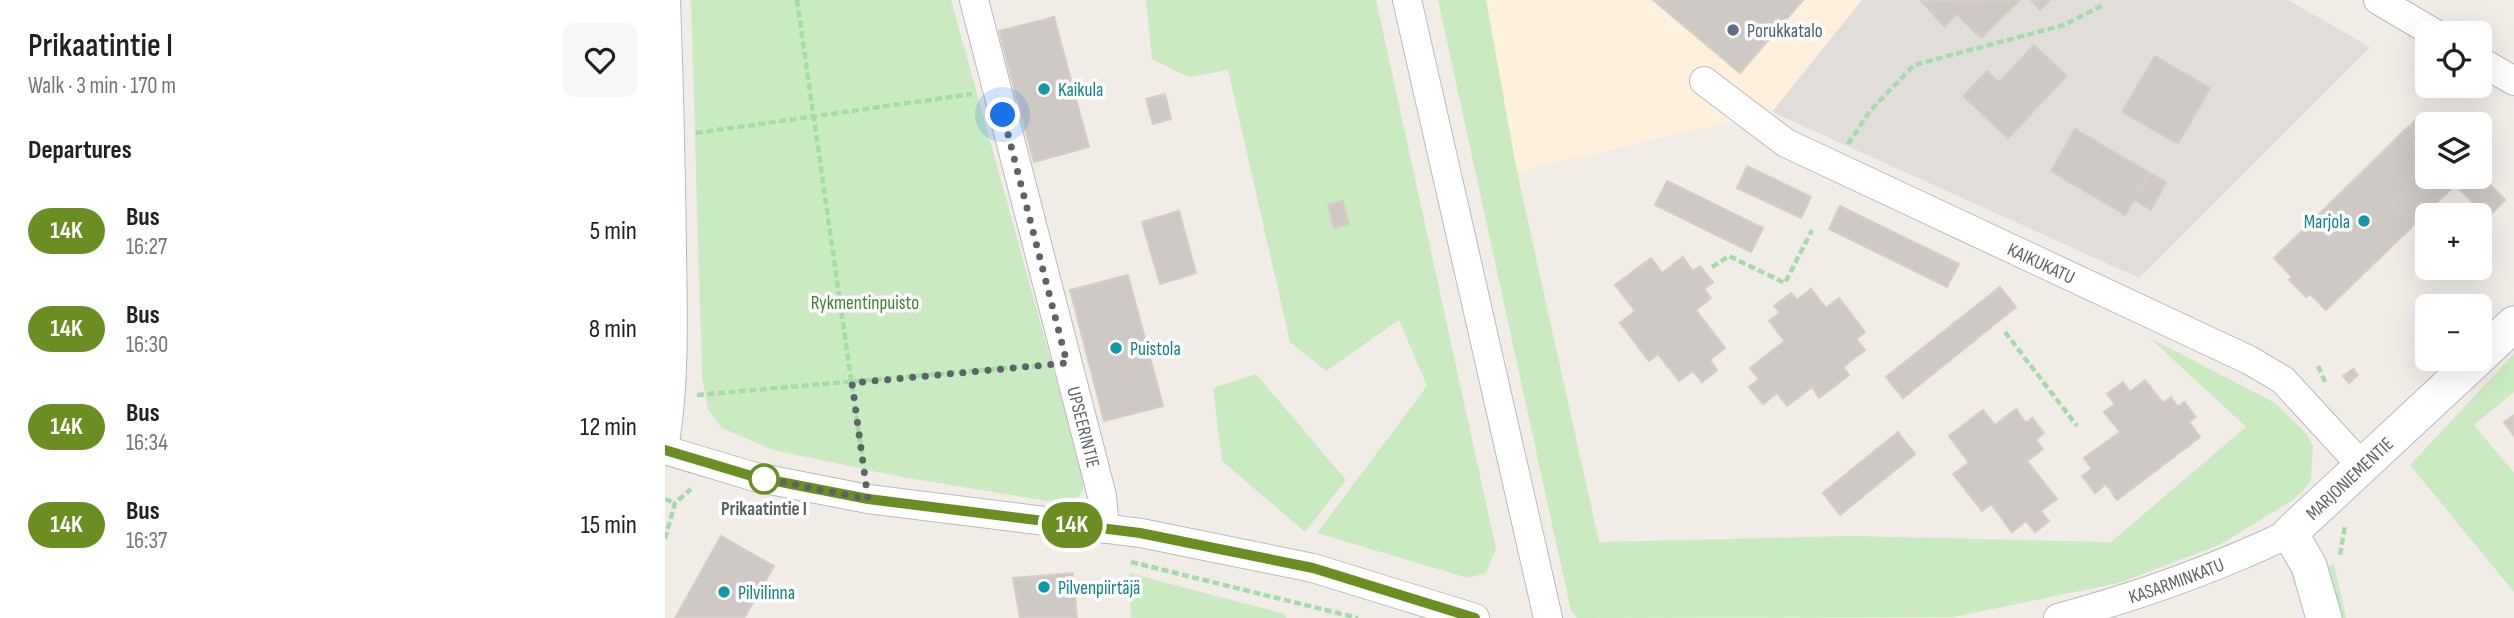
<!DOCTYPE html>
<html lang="en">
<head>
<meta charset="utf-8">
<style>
  body { margin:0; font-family:"Sofia Sans Condensed",sans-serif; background:#f6f6f6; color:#202124; height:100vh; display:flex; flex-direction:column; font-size:26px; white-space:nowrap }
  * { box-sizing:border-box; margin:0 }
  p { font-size:23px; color:#757577 }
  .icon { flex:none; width:38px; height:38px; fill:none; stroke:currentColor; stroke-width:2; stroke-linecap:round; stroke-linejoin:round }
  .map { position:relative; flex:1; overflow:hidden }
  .drawer { display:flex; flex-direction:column; background:#fff; width:665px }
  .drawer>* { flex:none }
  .badge { padding:0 14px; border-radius:23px; font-size:24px; line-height:46px }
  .fabs { position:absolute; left:1750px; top:21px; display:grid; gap:14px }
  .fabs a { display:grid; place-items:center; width:77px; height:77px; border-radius:10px; background:#fff; box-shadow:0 7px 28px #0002; font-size:35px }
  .you { position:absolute; width:35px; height:35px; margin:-18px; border:5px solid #fff; border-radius:50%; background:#1a73e8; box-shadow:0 0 0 10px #1a73e833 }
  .map>.badge { position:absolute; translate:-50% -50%; box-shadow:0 0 0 4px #fff }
  h2 { padding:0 28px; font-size:26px; line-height:63px }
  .round { display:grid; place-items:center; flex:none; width:74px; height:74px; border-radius:10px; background:#f6f6f6 }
  .headline { display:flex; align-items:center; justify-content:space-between; height:119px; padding:0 28px }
  h1 { font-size:33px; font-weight:600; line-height:52px }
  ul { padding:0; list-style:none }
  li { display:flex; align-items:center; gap:21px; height:98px; padding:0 28px }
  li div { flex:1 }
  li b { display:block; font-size:26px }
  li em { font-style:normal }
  li .badge { min-width:77px; font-weight:700; text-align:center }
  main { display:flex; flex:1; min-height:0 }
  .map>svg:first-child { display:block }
  .commercial { fill:#fff0dd }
  .industrial { fill:#e1deda }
  .green { fill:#caeac1 }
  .building { fill:#cec9c5; stroke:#d6cdc4; stroke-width:2 }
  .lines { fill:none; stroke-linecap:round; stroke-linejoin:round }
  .minor-casing { stroke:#b6babd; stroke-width:30 }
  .tertiary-casing { stroke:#b6babd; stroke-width:37 }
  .path { stroke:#a3dca6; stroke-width:4.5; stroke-dasharray:7 3.5; stroke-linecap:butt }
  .minor { stroke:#fff; stroke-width:28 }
  .tertiary { stroke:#fff; stroke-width:35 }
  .line-casing { stroke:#fff; stroke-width:16 }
  .line { stroke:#6b8e23; stroke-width:10 }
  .walk { stroke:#5d6467; stroke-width:7; stroke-dasharray:0 12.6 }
  .service-dot { fill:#5c6f8a; stroke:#fff; stroke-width:2.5 }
  .culture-dot { fill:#0f9aa8; stroke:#fff; stroke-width:2.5 }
  .stop-dot { fill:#fff; stroke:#6b8e23; stroke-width:3.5 }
  .labels { text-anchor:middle; stroke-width:7; stroke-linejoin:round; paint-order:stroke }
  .service-label { font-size:19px; fill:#4e5e75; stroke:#fff; text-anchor:start }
  .culture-label { font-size:19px; fill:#0d838f; stroke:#fff; text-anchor:start }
  .street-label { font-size:19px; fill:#5d6467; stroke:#fff }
  .park-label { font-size:19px; fill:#3c852f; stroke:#fff }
  .stop-label { font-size:19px; font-weight:bold; fill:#5d6467; stroke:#fff }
</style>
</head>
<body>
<main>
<section class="drawer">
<div class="headline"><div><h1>Prikaatintie I</h1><p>Walk · 3 min · 170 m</p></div><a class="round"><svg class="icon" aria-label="heart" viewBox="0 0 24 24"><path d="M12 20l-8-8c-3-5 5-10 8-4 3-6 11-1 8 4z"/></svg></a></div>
<h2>Departures</h2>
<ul>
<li><span class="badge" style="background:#6b8e23;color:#fff">14K</span><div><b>Bus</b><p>16:27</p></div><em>5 min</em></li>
<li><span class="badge" style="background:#6b8e23;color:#fff">14K</span><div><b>Bus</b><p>16:30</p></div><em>8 min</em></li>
<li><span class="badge" style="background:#6b8e23;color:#fff">14K</span><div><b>Bus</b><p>16:34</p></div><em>12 min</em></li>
<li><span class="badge" style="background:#6b8e23;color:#fff">14K</span><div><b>Bus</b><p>16:37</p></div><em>15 min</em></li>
</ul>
</section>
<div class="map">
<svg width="1849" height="618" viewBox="0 0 1849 618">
  <rect width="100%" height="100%" fill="#f1ece6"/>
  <!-- commercial -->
  <polygon class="commercial" points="821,0 1197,0 1107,112 852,172"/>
  <!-- industrial -->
  <polygon class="industrial" points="1197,0 1623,0 1705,47 1474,278 1107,112"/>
  <!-- green -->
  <g class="green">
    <polygon points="26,0 286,0 418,477 418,490 411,501 395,503 237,477 108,450 57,428 43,410 37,378"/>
    <polygon points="481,0 711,0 831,549 821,573 803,578 652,533 762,386 734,320 661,371 625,342 563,70 524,77 487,59"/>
    <polygon points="773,0 821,0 852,172 934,542 1186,536 1446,542 1581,427 1485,338 1610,403 1641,433 1648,446 1646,479 1643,485 1628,500 1556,544 1454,583 1288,617 912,618 906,610 890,538"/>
    <polygon points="1849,354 1849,392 1809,425 1849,473 1849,592 1745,465"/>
    <polygon points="591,374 681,480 640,532 557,461 548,388"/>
    <polygon points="1669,564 1681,618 1673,618 1662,567"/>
    <polygon points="464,573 620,614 621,618 466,618"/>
  </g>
  <!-- building -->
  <g class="building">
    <polygon points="988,0 1138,0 1075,73"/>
    <polygon points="1355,0 1316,38 1292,14 1280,27 1256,1"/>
    <polygon points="1366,0 1385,0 1375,10"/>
    <polygon points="389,17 424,147 369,162 334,31"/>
    <polygon points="1369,45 1402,76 1343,138 1298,96 1322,71 1334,82"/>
    <polygon points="1490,56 1545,88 1513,144 1457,112"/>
    <polygon points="500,94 506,119 488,124 481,99"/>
    <polygon points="1756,115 1766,124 1762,124 1762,148 1758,144 1754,148 1738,132"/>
    <polygon points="1410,129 1485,173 1460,215 1386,171"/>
    <polygon points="1738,132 1754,148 1758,144 1762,148 1762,177 1782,177 1790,185 1661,310 1645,294 1641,297 1624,280 1627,277 1609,258"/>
    <polygon points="1082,166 1146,197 1136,218 1072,188"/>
    <polygon points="1485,173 1501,182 1486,210 1469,200"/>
    <polygon points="1815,174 1840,200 1823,217 1782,177 1815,177"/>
    <polygon points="1002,181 1098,228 1086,252 990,205"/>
    <polygon points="678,201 684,224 669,228 663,205"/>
    <polygon points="1175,206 1294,264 1282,287 1164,229"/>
    <polygon points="514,211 531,273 495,284 477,222"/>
    <polygon points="1018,257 1028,271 1035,266 1048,282 1039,289 1046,298 1031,310 1060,348 1045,360 1052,370 1037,382 1028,371 1014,381 993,354 984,361 955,323 970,311 950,285 986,258 997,273"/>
    <polygon points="463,275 498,406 439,421 405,290"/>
    <polygon points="1335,287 1351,307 1238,398 1221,377"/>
    <polygon points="1146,289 1161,308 1174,298 1200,332 1191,339 1200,350 1178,367 1184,375 1154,398 1147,387 1122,406 1112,393 1098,404 1084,387 1094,379 1085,368 1120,341 1104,321 1115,313 1109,306 1126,293 1132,300"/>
    <polygon points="1688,369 1693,375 1684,383 1678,376"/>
    <polygon points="1480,380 1498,403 1506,397 1513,407 1519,402 1531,417 1524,422 1535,437 1452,500 1441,484 1430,493 1417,476 1427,469 1419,458 1455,432 1439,412 1450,404 1442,394 1458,382 1465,392"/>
    <polygon points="1351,409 1361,423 1367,418 1379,433 1371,440 1378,449 1362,461 1392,499 1376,511 1384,521 1370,532 1361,521 1347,532 1326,504 1317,511 1288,474 1304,463 1284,436 1318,410 1330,425"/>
    <polygon points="1849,415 1849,436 1839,422"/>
    <polygon points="1233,432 1250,454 1175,515 1158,493"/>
    <polygon points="56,536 109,566 79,618 10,618"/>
    <polygon points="408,573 412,618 355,618 348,578"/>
  </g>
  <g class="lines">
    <!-- minor casing -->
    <g class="minor-casing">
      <g id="minor">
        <path id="s1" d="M309,0L437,496L440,529"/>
        <polyline points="742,0 883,618"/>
        <polyline points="1713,0 1769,33"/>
        <polyline points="1815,61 1849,81"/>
        <path id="s2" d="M1039,81L1121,143L1584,360L1618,380L1697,466"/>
        <path d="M0,443C10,379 8,316 7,251C6,167 4,84 1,0"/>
        <polyline points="0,450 90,477 203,499 476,533 648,568 810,618"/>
        <path id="s3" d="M1393,618C1474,596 1550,569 1625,533"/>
      </g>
    </g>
    <!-- tertiary casing -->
    <g class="tertiary-casing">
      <g id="tertiary">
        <polyline points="1815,356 1849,324"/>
        <path id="s4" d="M1659,618L1644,566L1625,533L1812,359"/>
      </g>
    </g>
    <!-- path -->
    <g class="path">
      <polyline points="132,0 199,470"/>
      <polyline points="31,133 307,94"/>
      <polyline points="1183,144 1205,111 1249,65 1399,25 1440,4"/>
      <polyline points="1047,267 1064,256 1120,283 1147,230"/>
      <polyline points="1340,332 1412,426"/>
      <polyline points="1653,366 1661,384"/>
      <polyline points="32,395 376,365"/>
      <polyline points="0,499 10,503"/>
      <polyline points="0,539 10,503 26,489"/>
      <polyline points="1675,555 1680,526"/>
      <polyline points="466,562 693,618"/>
    </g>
    <!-- minor -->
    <use href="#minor" class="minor"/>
    <!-- tertiary -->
    <use href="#tertiary" class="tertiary"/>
  </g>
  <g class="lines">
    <!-- line casing -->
    <g class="line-casing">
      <polyline id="line" points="0,450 90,477 203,499 475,533 648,568 810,618"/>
    </g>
    <!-- line -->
    <use href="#line" class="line"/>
    <!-- walk -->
    <polyline class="walk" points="99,479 90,477 203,499 187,383 402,363 338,115"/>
  </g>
  <!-- markers -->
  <circle class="service-dot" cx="1068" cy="30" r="7"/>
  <g class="culture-dot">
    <circle cx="379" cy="89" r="7"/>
    <circle cx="1699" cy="221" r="7"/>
    <circle cx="451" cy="348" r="7"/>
    <circle cx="379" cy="587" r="7"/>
    <circle cx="59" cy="592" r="7"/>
  </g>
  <circle class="stop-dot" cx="99" cy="479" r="14"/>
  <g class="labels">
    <!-- service labels -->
    <g class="service-label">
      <text x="1082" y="37">Porukkatalo</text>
    </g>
    <!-- culture labels -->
    <g class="culture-label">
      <text x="393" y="96">Kaikula</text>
      <text x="1685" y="228" text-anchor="end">Marjola</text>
      <text x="465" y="355">Puistola</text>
      <text x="393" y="594">Pilvenpiirtäjä</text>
      <text x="73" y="599">Pilvilinna</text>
    </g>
    <!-- street labels -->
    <g class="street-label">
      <text dy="7" stroke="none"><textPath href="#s2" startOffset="385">KAIKUKATU</textPath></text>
      <text dy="7" stroke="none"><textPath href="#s1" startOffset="441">UPSEERINTIE</textPath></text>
      <text dy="7" stroke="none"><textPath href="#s4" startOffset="173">MARJONIEMENTIE</textPath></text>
      <text dy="7" stroke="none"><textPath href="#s3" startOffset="124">KASARMINKATU</textPath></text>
    </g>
    <!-- park labels -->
    <g class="park-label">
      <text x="200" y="309">Rykmentinpuisto</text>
    </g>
    <!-- stop labels -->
    <g class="stop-label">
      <text x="99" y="515">Prikaatintie I</text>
    </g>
  </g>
</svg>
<div class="fabs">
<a><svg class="icon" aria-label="locate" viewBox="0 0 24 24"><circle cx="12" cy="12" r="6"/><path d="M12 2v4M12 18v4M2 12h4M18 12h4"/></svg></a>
<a><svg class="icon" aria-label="layers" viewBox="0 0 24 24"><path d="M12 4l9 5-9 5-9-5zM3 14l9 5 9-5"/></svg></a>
<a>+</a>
<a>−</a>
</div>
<div class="you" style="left:338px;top:115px"></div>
<b class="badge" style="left:407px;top:525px;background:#6b8e23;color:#fff">14K</b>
</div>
</main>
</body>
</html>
